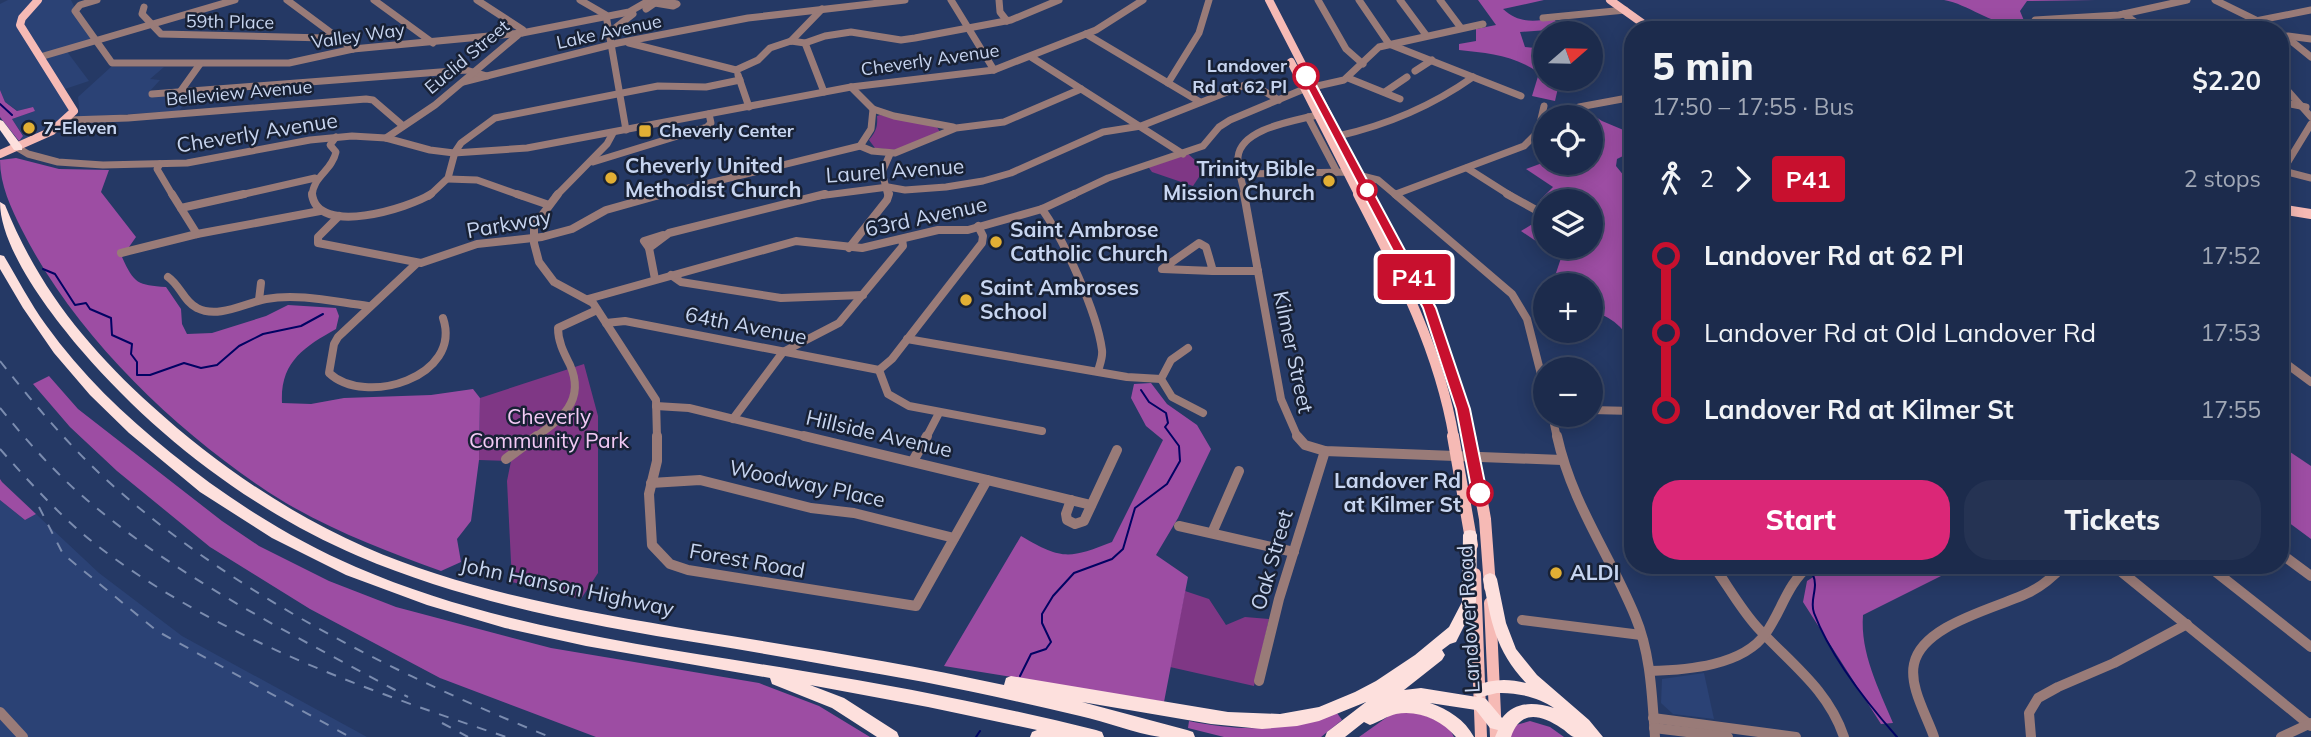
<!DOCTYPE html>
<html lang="en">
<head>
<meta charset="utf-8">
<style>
  body { margin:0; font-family:Mulish,sans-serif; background:#253353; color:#f1f3f6; height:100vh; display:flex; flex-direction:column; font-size:26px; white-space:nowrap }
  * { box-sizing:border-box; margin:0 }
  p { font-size:23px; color:#a0a7b5 }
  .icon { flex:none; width:38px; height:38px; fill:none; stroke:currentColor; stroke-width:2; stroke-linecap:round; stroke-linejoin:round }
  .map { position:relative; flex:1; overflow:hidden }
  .panel { position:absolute; left:1624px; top:21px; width:665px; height:553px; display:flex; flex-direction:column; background:#1c2b4c; border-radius:28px; box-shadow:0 4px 18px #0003,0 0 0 2px #3a4764 }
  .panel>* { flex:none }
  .badge { padding:0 14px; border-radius:5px; font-size:24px; line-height:46px }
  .needle { width:46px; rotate:70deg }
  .controls { position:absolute; left:1533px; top:21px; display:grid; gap:14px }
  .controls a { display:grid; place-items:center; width:70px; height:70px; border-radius:50%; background:#1c2b4c; box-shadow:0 4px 18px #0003,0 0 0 2px #3a4764; font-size:35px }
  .map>.badge { position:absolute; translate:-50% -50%; box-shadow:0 0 0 4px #fff }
  .legs { display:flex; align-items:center; gap:10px; height:77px; padding:0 28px; font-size:23px }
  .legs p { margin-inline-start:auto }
  .summary { display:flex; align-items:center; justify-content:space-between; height:119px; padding:0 28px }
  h1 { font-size:38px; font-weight:800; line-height:52px }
  .cta { display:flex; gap:14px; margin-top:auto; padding:14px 28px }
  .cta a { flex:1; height:80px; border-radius:28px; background:#db2777; color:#fff; font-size:28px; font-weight:800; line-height:80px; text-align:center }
  .cta a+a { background:#253353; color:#f1f3f6 }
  ul { padding:0 28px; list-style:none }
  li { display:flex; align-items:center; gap:24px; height:77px; font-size:26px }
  li i { display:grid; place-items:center; width:10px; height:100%; margin:0 9px; background:currentColor }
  li i::after { content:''; width:18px; height:18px; margin:-9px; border:5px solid; border-radius:50%; background:#1c2b4c }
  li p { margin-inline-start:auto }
  li:first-child i { background:linear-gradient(#0000 50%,currentColor 0) }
  li:last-child i { background:linear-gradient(currentColor 50%,#0000 0) }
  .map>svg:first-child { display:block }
  .built { fill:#2b4275 }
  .green { fill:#7f3785 }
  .forest { fill:#9d4da3; fill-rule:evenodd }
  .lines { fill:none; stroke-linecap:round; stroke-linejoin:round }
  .stream { stroke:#010363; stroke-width:2 }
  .minor-far2 { stroke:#997b78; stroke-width:7 }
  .minor-far1 { stroke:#997b78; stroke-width:8 }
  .minor { stroke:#997b78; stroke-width:10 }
  .major-far2 { stroke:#f6bab5; stroke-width:8 }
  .major-far1 { stroke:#f6bab5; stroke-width:10 }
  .major { stroke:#f6bab5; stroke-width:12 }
  .highway { fill:#fde0dd; fill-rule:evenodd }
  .rail { stroke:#7b8caf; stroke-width:2; stroke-dasharray:10 10; stroke-linecap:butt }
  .line-1 { fill:#c8102e; stroke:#fff; stroke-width:2 }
  .stop-1-dot { fill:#fff; stroke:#c8102e; stroke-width:3.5 }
  .poi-dot { fill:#e2af34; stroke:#182135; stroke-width:2.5 }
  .labels { text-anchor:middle; stroke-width:5; stroke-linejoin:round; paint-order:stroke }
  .far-street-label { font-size:18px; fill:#c7d5f0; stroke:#182135 }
  .far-stop-label { font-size:18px; font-weight:bold; fill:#c7d5f0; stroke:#182135; text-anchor:end }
  .far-poi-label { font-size:18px; font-weight:bold; fill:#c7d5f0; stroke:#182135; text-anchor:start }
  .street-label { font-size:21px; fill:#c7d5f0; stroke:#182135 }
  .poi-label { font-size:21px; font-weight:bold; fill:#c7d5f0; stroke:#182135; text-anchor:start }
  .park-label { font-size:21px; fill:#f3caf5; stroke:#182135 }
  .stop-label { font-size:21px; font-weight:bold; fill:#c7d5f0; stroke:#182135; text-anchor:end }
</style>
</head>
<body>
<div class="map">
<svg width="2311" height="737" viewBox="0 0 2311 737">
  <rect width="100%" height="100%" fill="#253965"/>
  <!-- built -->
  <g class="built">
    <polygon points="8,0 71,0 91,40 65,49 89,81 59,91 69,111 59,124 33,138 19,141 23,135 12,119 35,111 32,107 18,111 5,102 0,90 0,4"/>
    <polygon points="111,67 164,67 150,79 160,80 149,92 150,97 193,93 179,111 80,117 78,97"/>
    <polygon points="0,500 25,520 36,514 99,573 182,636 367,737 0,737"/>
    <polygon points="1704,673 1714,719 1673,714 1661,703 1662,679"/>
  </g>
  <!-- green -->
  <g class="green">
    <path d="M880,115L937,127L940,132L896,150L875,148L869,140C876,132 878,126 877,116Z"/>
    <polygon points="1187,153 1196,161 1201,174 1193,186 1152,172 1147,165"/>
    <polygon points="584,364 598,416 598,573 581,599 512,582 507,481 511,461 479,460 480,398"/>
    <polygon points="1185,591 1209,599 1226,625 1245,617 1269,619 1254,686 1170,667"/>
  </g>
  <!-- forest -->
  <g class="forest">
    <path d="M1478,0H1544L1503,9C1520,24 1533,21 1554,19L1561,29L1520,32L1525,47L1545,49V79H1560L1555,101L1532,96L1539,73C1514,55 1488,53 1459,50V44L1476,41V29L1496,25Z"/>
    <path d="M1944,0H2095L2027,1L2020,11L2025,23C1996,30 1972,5 1944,0Z"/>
    <polygon points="0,90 5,102 17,111 33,107 35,111 12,119 23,136 19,141 0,117"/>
    <path d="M1585,110L1602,121L1633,134V151L1617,159L1616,166L1633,187V348C1627,330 1611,315 1591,312V285H1562L1555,276L1561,258L1521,231L1539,220L1540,200L1553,187L1526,169L1545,162L1591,163V137L1595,134L1591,129V117H1578L1573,112ZM1545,201H1591V247H1545Z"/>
    <path d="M16,158L59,169L109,170L101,192L136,237L122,257C134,284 138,285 166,287L181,309L182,324L187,334L212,333L266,316L288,305L336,308L339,316L336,329C304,347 280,362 282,403L311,404L344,398L431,395L473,389L480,398L479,460L471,521L457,539L461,562L441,571C378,548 314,524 258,485C166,422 73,331 22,230C11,208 0,185 0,160Z"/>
    <polygon points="49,376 78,409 222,521 259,546 329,581 396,607 551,648 759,683 819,706 870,737 596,737 440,678 310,609 210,547 117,471 70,427 33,384"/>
    <path d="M1151,383L1167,404L1197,425L1211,449L1178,518L1156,555L1188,577L1164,702L944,666L1021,536C1062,560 1069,559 1112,542L1163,440L1146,426L1131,398L1134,384Z"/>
    <polygon points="2284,448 2311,466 2311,539 2280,516 2280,449"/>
    <polygon points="0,479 2,482 36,514 25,520 0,500"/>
    <path d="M1832,565H1953L1957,568L1863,615C1860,653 1879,689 1893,723L1881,724L1803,602L1807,581Z"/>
    <polygon points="1410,710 1447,724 1454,737 1359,737 1390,715"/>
    <path d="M1337,713L1342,720L1321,737H1224L1188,728L1189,721C1243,732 1285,731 1337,713Z"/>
    <polygon points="1530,721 1550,727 1564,737 1509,737 1516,725"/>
  </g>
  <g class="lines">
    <!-- stream -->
    <g class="stream">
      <polyline points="0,104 12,115"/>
      <polyline points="43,269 55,274 75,305 86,303 90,309 111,318 112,335 132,344 131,354 137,362 137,375 150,375 184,363 201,368 217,365 239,346 263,334 301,326 323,314"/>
      <path d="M1813,575C1819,588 1809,600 1814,613C1830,655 1867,703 1897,737"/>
      <polyline points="1020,676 1031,654 1046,649 1051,642 1042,623 1042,614 1053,596 1074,573 1112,559 1123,549 1135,508 1167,484 1180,461 1179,446 1165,427 1168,423 1166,413 1149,402 1141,390"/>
      <polyline points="976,737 980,731"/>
    </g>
    <!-- minor-far2 -->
    <g class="minor-far2">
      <polyline points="97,0 80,5 75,11 112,63 289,63 353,49 522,33 629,12 650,0"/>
      <polyline points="287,0 353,49"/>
      <polyline points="374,0 433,43"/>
      <polyline points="477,0 523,30 522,33"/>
      <polyline points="580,0 606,15 626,130"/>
      <polyline points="951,0 994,70"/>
      <polyline points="999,0 1000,12 1007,21"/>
      <polyline points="1318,0 1346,49 1363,64"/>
      <polyline points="1359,0 1389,44 1521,96"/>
      <polyline points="1400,0 1426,35"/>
      <polyline points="1440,0 1461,28"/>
      <polyline points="2215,0 2276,30"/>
      <polyline points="655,3 673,6 677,4 659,0"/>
      <polyline points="144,7 142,14 161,34 325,38 333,35"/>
      <polyline points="646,9 659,0"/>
      <polyline points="2124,14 2146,30"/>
      <polyline points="1543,18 1625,10"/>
      <polyline points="2031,30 2035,20 2119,15 2187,0"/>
      <polyline points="2210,30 2311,10"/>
      <polyline points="610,32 633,14"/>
      <polyline points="2280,32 2311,57"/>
      <polyline points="1086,34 1200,102"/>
      <polyline points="2288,36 2311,39"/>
      <polyline points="791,41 822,9"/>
      <polyline points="629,43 736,70"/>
      <polyline points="805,43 824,92"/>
      <polyline points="40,57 235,0"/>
      <polyline points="1031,57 1183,154"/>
      <polyline points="736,70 758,60 770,48 791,41 805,43 825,36 851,32 901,40 915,38 1011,20 1059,0"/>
      <polyline points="1415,71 1432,60"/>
      <polyline points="738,75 749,107"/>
      <polyline points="1348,78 1400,99"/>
      <polyline points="463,82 618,43 748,18 905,0"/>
      <polyline points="2280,82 2311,117"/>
      <polyline points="1168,83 1199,33 1209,0"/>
      <polyline points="851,87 873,109 871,129 860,146 872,151 895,153 956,128 1004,122 1081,89"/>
      <polyline points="180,92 200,64"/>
      <polyline points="1385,92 1407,77"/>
      <polyline points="152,94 466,70 487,76"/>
      <polyline points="2280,102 2306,107"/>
      <polyline points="1579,107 1633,97"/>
      <polyline points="873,109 894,116 953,127"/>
      <polyline points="1308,117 1337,172"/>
      <polyline points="69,120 128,118 366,99 373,100 402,125"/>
      <path d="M1338,136C1387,125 1432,106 1473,77"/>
      <polyline points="386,138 435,105 518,35"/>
      <polyline points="18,148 28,154 58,162 103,165 187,163 310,140 352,136 386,138 430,150 454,153 527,148 851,87 994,70 1096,30 1143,0"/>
      <polyline points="593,162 707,127 711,123 709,114"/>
      <polyline points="160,164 157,169 173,196"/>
      <polyline points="1467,168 1511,196"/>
      <polyline points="2280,170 2311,178"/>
      <polyline points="2283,170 2311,124"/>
      <polyline points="1241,174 1346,172 1378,180 1397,196"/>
      <polyline points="448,179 477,180 522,196"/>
      <polyline points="1396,194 1524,146 1538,132 1544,106"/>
      <polyline points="236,196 315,178"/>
      <path d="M312,196C313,176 332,171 336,152L330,145L336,137"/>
      <polyline points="429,196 448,178 455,152 461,143 495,118 658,86 706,87 740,80"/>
      <polyline points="556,196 607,144 613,133"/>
      <polyline points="656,196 860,146"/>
      <polyline points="818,196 888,187 905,190 946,187 983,181 1011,173 1103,132 1141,126 1250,83 1279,100"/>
      <polyline points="888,196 882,172 890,154"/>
      <polyline points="1070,196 1108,178 1203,146 1219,127 1230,120 1304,89 1344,80 1379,47 1483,24"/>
      <path d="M1245,196C1243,184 1237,169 1238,157C1241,128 1295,121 1317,115"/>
    </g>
    <!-- minor-far1 -->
    <g class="minor-far1">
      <polyline points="172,194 197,234"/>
      <path d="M312,194C317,237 409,208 431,194"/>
      <polyline points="517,194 549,205"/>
      <polyline points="558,194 534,226 534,243 539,262 554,282 593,303 656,400 657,438"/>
      <polyline points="1244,194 1281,399 1298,438"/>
      <polyline points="1395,194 1512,294 1527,319 1545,390"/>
      <polyline points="1507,194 1545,215"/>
      <polyline points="181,208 244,194"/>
      <path d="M1042,209C1064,240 1097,312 1102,350C1103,357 1100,364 1098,371"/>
      <polyline points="339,216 318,237 318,243 421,263 477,244 542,237 572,229 606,210 663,194"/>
      <polygon points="1199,243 1206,247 1213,271 1162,269"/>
      <polyline points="649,248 644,241 663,235"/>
      <polyline points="849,248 887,200 889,194"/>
      <polyline points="121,253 197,234 320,211"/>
      <path d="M416,264L338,337L334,344L329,373C365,407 463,377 443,318"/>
      <polyline points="1213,271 1258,271"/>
      <polyline points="671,275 681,282 781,298 863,295"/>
      <path d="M168,277C180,285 184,302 197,308C218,319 245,303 266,299C299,293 335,302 368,306"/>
      <polyline points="655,279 649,248 669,233 825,194"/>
      <polyline points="588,299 796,241 862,248 938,230 968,230 1042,209 1074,194"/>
      <polyline points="259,300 261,283"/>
      <polyline points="606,323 625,321 879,370"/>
      <polyline points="907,339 1127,377 1161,379"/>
      <polyline points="1188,348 1171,360 1161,379 1172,397 1203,413"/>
      <polyline points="2280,359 2311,382"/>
      <polyline points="879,370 888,394 909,406 1042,431"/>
      <polyline points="879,370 892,359 982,243 983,236 978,226"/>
      <polyline points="656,406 689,408 812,438"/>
      <polyline points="1591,410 1633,411"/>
      <polyline points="1552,415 1557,438"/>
      <polyline points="733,419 783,352 839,323 903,246 902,239"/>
      <path d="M534,438C561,419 586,401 570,365C564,353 558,342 558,328L597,310"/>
      <polyline points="926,438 939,413"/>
    </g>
    <!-- minor -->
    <g class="minor">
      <polyline points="657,436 657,461 649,494 652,545 670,564 688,570 916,606 987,480"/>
      <polyline points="804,436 1091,505"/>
      <polyline points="1297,436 1305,445 1325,451 1562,460"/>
      <path d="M1557,436C1572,504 1609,553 1635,616C1651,654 1652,697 1655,737"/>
      <polyline points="506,459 537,436"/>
      <polyline points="913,461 927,436"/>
      <polyline points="651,483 700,480 811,508 854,513 954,538"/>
      <polyline points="1071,500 1066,514 1067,520 1075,524 1084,521 1117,450"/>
      <polyline points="1179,526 1294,552"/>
      <polyline points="1212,533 1239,471"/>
      <polyline points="2280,553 2311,576"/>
      <path d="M1713,565C1728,586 1740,608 1757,627C1790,663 1828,689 1844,737"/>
      <polyline points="2113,565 2311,726"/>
      <polyline points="2207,565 2311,647"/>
      <polyline points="1522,620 1641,635"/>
      <path d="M1650,671C1687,670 1743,666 1766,633C1782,610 1787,584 1810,565"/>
      <polyline points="1259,681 1279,599 1325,451"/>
      <polyline points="0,712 23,737"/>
      <polyline points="1653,718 1796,737"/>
      <polyline points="1654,728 1728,737"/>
      <path d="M1934,737C1927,716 1909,687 1914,664C1922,624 1998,608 2030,592C2044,585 2054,576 2064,565"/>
      <polyline points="2031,737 2029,713 2038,698 2058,687 2114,663 2187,624"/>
      <polyline points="2281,737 2311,723"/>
    </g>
    <!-- major-far2 -->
    <g class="major-far2">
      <polyline points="1269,0 1370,196"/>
      <polyline points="1610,0 1652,30"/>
      <polyline points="1291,62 1359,196"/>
      <polyline points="0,154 52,131 74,111 20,25 22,18 38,0"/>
    </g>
    <!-- major-far1 -->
    <g class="major-far1">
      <path d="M1358,194C1399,273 1439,349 1454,438"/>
      <polyline points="1369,194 1429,307 1452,371 1470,438"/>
      <polyline points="2280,209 2311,214"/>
    </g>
    <!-- major -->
    <g class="major">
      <polyline points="1453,436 1472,545"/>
      <polyline points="1470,436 1485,519 1490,587"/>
      <polyline points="1475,574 1481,737"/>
      <polyline points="1490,603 1496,737"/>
    </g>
    <!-- highway -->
    <g class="highway">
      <polygon points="0,120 3,121 22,146 22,150 14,150 0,130"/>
      <path d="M0,202L5,205C38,287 87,347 152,406C216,464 286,512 365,547C470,593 587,612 699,631C801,647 903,663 1004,685L1006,678L1011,676L1228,712L1280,714L1319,707L1355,692L1376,681L1415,655L1449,627L1462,602L1463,535L1465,531L1470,530L1475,531L1477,535L1476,602L1456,642L1450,644L1442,650L1445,655L1442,660L1404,690L1421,688L1477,697L1472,691L1474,686C1492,679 1507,678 1526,683C1495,650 1491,621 1483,579L1485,575L1490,573L1495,575L1497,579L1506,623L1516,649L1537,675L1589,720L1603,737C1595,737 1583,737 1574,737C1570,736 1565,730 1561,728C1540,714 1520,710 1511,737H1495L1498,730L1490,728L1476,710L1430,703C1448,709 1465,720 1474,737H1456C1441,720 1419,710 1396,714C1387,716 1379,722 1370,725L1364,722L1345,737H1325L1327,732L1366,702L1319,721L1297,726L1262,729L1211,724L1082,702L1187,730L1193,732L1195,737C1184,737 1171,737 1160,737C1134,733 1107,722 1080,716C1028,704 976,692 924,682C852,669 779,656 706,644C588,625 468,603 358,556C253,511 156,437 82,351C52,316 0,249 0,202ZM1497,693C1515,692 1539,697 1554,708C1534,702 1516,701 1502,718L1486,699L1481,697Z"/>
      <path d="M0,255L4,256C18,279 30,303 46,325C81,374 124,415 171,453C228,499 289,538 356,567C497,628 653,646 803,671C902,687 999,706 1096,730L1102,732L1104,737H1030L1032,732L1037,730L928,707L810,685L844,698L897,732L899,737H877L832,708L772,684L770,678L586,646L505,628L427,605L346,575L272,538L200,492L129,433L90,395L54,353L23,308L0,269Z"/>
    </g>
    <!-- rail -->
    <g class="rail">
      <path d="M0,361C34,404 69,446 110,483C238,597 393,673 550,737"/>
      <path d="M0,408C27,441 55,473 87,500C183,582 298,637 408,697"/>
      <path d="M0,449C33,486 66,523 107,553C226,641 367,690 506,737"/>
      <polyline points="39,507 63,554 157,631 350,737"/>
      <polyline points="442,723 468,737"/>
    </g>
  </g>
  <!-- line-1 -->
  <polygon class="line-1" points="1306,73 1311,76 1436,308 1470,409 1487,493 1485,497 1474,497 1472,493 1456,409 1423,308 1301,76"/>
  <!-- markers -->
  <g class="stop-1-dot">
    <circle cx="1306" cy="76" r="12"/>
    <circle cx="1367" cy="190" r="9"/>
    <circle cx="1480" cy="493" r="12"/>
  </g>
  <g class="poi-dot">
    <circle cx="29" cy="128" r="7"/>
    <rect x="638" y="124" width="14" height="14" rx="3.5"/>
    <circle cx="611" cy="178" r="7"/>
    <circle cx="1329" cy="181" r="7"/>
    <circle cx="996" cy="242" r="7"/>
    <circle cx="966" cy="300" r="7"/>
    <circle cx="1556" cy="573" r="7"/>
  </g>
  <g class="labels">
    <!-- far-street labels -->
    <g class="far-street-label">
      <text transform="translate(230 22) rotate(1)" y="6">59th Place</text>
      <text transform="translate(609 32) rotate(-12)" y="6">Lake Avenue</text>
      <text transform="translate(358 36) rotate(-8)" y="6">Valley Way</text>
      <text transform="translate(467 57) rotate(-40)" y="6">Euclid Street</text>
      <text transform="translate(930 60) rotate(-8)" y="6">Cheverly Avenue</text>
      <text transform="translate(239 93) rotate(-5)" y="6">Belleview Avenue</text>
    </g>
    <!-- far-stop labels -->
    <g class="far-stop-label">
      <text x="1287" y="72">Landover<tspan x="1287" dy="21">Rd at 62 Pl</tspan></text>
    </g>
    <!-- far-poi labels -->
    <g class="far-poi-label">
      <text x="43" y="134">7-Eleven</text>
      <text x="659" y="137">Cheverly Center</text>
    </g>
    <!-- street labels -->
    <g class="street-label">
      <text transform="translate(257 133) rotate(-9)" y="7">Cheverly Avenue</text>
      <text transform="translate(895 171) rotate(-4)" y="7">Laurel Avenue</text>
      <text transform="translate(926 217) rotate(-12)" y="7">63rd Avenue</text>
      <text transform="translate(509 224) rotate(-10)" y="7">Parkway</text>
      <text transform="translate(746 326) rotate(11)" y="7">64th Avenue</text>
      <text transform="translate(1293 352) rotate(78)" y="7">Kilmer Street</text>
      <text transform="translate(879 434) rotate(13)" y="7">Hillside Avenue</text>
      <text transform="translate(807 484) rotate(12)" y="7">Woodway Place</text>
      <text transform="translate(1272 560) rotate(-74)" y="7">Oak Street</text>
      <text transform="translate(747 561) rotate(10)" y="7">Forest Road</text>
      <text transform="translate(567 587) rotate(12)" y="7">John Hanson Highway</text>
      <text transform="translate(1469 619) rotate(-93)" y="7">Landover Road</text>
    </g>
    <!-- poi labels -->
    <g class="poi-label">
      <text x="625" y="173">Cheverly United<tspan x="625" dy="24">Methodist Church</tspan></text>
      <text x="1315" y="176" text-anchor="end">Trinity Bible<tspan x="1315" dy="24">Mission Church</tspan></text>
      <text x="1010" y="237">Saint Ambrose<tspan x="1010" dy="24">Catholic Church</tspan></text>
      <text x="980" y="295">Saint Ambroses<tspan x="980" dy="24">School</tspan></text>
      <text x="1570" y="580">ALDI</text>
    </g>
    <!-- park labels -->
    <g class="park-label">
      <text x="549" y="424">Cheverly<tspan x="549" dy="24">Community Park</tspan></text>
    </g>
    <!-- stop labels -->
    <g class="stop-label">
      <text x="1461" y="488">Landover Rd<tspan x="1461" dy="24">at Kilmer St</tspan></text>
    </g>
  </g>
</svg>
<div class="controls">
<a><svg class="needle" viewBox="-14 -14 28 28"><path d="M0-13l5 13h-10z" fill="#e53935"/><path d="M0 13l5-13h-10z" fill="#a0a7b5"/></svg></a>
<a><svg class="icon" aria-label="locate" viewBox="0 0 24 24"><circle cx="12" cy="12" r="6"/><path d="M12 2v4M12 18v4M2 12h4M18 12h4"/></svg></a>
<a><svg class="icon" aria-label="layers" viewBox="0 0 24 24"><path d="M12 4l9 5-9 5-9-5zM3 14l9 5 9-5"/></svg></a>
<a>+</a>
<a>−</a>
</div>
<b class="badge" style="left:1414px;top:277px;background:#c8102e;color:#fff">P41</b>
<section class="panel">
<div class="summary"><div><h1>5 min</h1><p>17:50 – 17:55 · Bus</p></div><b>$2.20</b></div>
<div class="legs"><svg class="icon" aria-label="walk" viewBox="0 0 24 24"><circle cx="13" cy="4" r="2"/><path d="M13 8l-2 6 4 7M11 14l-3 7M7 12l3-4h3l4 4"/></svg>2<svg class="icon" aria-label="forward" viewBox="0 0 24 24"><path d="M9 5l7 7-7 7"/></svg><b class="badge" style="background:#c8102e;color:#fff">P41</b><p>2 stops</p></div>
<ul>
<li><i style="color:#c8102e"></i><b>Landover Rd at 62 Pl</b><p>17:52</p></li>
<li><i style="color:#c8102e"></i><span>Landover Rd at Old Landover Rd</span><p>17:53</p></li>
<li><i style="color:#c8102e"></i><b>Landover Rd at Kilmer St</b><p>17:55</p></li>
</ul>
<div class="cta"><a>Start</a><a>Tickets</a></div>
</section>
</div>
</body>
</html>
